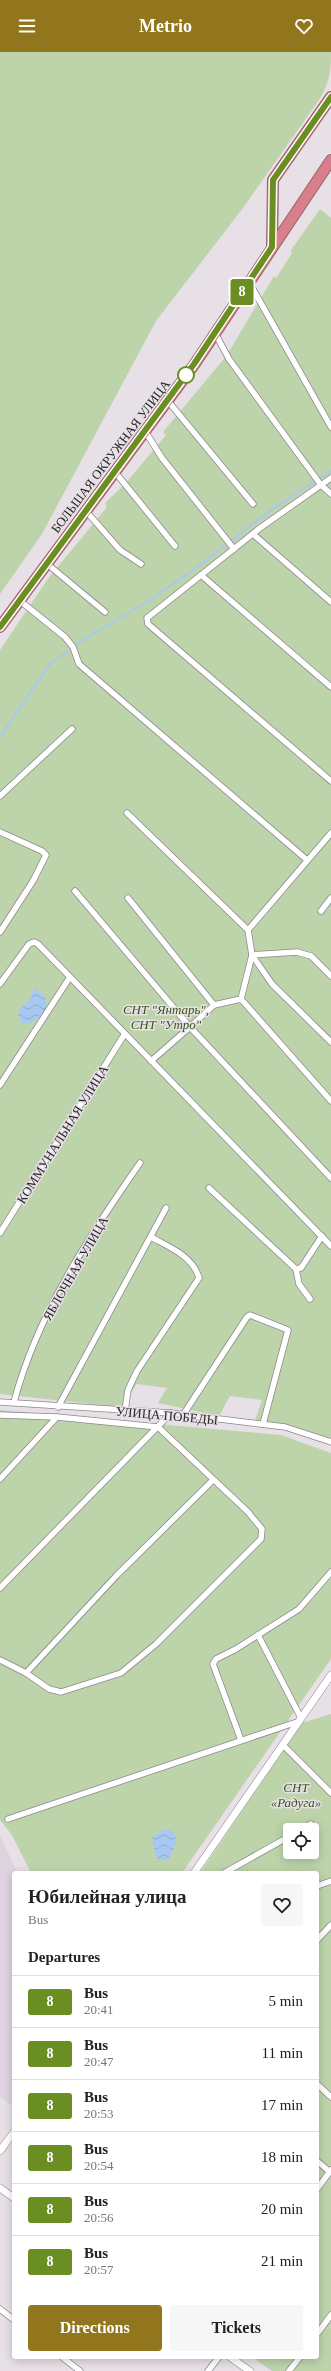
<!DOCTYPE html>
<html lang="en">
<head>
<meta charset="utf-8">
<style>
  body { margin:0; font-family:Georgia,serif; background:#f6f6f6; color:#222; height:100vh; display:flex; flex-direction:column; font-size:15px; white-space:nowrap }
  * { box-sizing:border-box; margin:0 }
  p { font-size:13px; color:#767676 }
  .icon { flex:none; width:22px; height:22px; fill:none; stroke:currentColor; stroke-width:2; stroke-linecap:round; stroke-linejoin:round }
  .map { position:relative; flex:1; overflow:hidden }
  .drawer { position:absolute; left:12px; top:1819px; width:307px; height:488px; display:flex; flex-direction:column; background:#fff; border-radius:4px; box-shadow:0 2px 10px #0003 }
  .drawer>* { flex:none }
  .badge { padding:0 8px; border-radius:3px; font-size:14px; line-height:26px }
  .buttons { position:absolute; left:283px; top:1771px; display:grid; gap:8px }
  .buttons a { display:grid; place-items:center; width:36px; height:36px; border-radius:4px; background:#fff; box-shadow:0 2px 10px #0003; font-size:20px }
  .map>.badge { position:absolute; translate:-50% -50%; box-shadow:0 0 0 2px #fff }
  h2 { padding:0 16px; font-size:15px; line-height:36px }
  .round { display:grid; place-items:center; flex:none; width:42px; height:42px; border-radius:4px; background:#f6f6f6 }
  .head { display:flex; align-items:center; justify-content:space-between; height:68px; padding:0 16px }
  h1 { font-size:19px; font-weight:600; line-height:30px }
  .primary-button { display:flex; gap:8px; margin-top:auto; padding:8px 16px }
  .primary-button a { flex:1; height:46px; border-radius:4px; background:#92761d; color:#fff; font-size:16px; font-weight:600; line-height:46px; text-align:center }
  .primary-button a+a { background:#f6f6f6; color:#222 }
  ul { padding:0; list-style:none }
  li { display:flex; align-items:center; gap:12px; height:52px; padding:0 16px; border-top:1px solid #e0e0e0 }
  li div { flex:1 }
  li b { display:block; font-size:15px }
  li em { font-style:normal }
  li .badge { min-width:44px; font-weight:700; text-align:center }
  header { display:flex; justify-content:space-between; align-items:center; height:52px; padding:0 16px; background:#92761d; color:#fff; font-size:18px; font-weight:600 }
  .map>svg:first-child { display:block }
  .built { fill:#dfd3df }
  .green { fill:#bdd4aa; fill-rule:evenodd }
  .water { fill:url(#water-waves) }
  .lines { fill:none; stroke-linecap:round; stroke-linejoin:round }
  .stream { stroke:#a7c8f0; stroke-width:2 }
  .street-casing { stroke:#8d878d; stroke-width:7 }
  .secondary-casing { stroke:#8d878d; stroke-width:8 }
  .highway-casing { stroke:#9a6068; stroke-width:12 }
  .street { stroke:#fff; stroke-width:5.5 }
  .secondary { stroke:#fff; stroke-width:7 }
  .highway { stroke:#d7808b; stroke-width:10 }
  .line-casing { stroke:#fff; stroke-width:9 }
  .line { stroke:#6b8e23; stroke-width:6 }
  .stop-dot { fill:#fff; stroke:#6b8e23; stroke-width:2 }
  .labels { text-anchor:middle; stroke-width:3; stroke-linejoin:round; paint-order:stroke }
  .street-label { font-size:13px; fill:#282628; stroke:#e7e1e7 }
  .park-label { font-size:13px; font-style:italic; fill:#375414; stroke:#e7e1e7 }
</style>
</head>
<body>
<header><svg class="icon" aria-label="menu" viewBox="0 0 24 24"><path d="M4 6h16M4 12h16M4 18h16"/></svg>Metrio<svg class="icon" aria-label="heart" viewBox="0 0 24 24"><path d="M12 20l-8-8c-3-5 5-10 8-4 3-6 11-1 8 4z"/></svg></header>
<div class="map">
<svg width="331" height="2319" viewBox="0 0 331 2319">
  <defs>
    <pattern id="water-waves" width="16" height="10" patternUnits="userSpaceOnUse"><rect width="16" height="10" fill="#a7c8f0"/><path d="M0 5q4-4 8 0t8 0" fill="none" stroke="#90acce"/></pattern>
  </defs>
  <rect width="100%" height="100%" fill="#e7e1e7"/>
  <!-- built -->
  <polygon class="built" points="0,1782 17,1821 14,1821 14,2055 0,2045"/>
  <!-- green -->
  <g class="green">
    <path d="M0,0H331C331,20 329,32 319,48L243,156L156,269L42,482L0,542Z"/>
    <polygon points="320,157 331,166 331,1389 277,1371 255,1368 262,1348 230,1344 219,1364 158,1351 167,1336 137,1332 128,1345 129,1353 109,1354 0,1342 0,598 47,528 107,455 105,451 124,433 166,383 163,380 227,303 274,224 276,226 292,201 291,198"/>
    <polygon points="0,1358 281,1383 331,1401 331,1607 182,1821 31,1821 12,1783 0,1768"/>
    <path d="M331,1662V2319H272L252,2305H317V1821H200L302,1671ZM290,1778H312V1800H290Z"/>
  </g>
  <!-- water -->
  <g class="water">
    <path d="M36,936L45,945L47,955C40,966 35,970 22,972L18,963L20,957L32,945V939Z"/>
    <polygon points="163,1778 172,1778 177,1788 170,1806 166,1809 156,1806 152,1786"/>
  </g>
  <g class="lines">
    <!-- stream -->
    <polyline class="stream" points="0,685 49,613 80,590 142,553 193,518 274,456 331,419"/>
    <!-- street casing -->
    <g class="street-casing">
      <g id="street">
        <polyline points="249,230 331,375"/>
        <polyline points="215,281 229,307 321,433 331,442"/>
        <polyline points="168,349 253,452"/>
        <polyline points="145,379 162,406 234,497"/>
        <polyline points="115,420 175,494"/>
        <polyline points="331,426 260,476 147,566 148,572 331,729"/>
        <polyline points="86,459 120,498 141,512"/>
        <polyline points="253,482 331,550"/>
        <polyline points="46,511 105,560"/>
        <polyline points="201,523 331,635"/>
        <polyline points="19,548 65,585 73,595 79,612 307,808"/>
        <polyline points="0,744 72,677"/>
        <polyline points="127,761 248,878"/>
        <polyline points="0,780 42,799 46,803 33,829 0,880"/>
        <polyline points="75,839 190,975 214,953 128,846"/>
        <polyline points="321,859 331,846"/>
        <polyline points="252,903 272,932 331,990"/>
        <polyline points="252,903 297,900 311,904 331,924"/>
        <polyline points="0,932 29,892 34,890 38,892 331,1194"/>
        <polyline points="241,947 331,1049"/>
        <polyline points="214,953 241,947 252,903 248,878 331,781"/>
        <polyline points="151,1009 190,975 331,1126"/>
        <polyline points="0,1033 70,925"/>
        <polyline points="209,1136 296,1217 299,1232 310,1247"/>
        <polyline points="0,1181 124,983"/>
        <polyline points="296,1217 301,1216 322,1184"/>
        <polyline points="0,1350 171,1361 285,1375 331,1390"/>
        <path d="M14,1350C37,1263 89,1184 140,1111"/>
        <polyline points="58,1355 166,1156"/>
        <path d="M125,1359L128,1338L137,1319L199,1226C193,1204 169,1195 151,1185"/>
        <polyline points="0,1363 57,1365 158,1375 248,1460 262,1477 261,1487 156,1592 121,1621 61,1640 49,1637 26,1621 0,1608"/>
        <polyline points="183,1363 247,1265 250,1263 288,1278 263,1372"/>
        <polyline points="0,1427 57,1365"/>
        <polyline points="0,1536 171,1361"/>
        <polyline points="258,1583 301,1666"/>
        <polyline points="26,1621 117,1523 213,1428"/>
        <polyline points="241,1688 213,1612 216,1607 236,1597 299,1557 331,1520"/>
        <polyline points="283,1693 331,1741"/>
        <polyline points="8,1767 300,1669"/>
        <polyline points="300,1778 311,1772"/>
        <polyline points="224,1821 290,1784"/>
        <polyline points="317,1834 331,1829"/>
        <polyline points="317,1888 331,1873"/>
        <polyline points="317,2032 331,2045"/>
        <polyline points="317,2109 330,2120"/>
        <polyline points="317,2137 331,2118"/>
        <polyline points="0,2257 14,2268"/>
        <polyline points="317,2282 331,2263"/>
        <polyline points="62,2305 80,2319"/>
        <polyline points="208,2319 219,2305"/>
        <polyline points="289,2319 300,2305"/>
      </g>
    </g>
    <!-- secondary casing -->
    <g class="secondary-casing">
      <g id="secondary">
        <polyline points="194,1821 331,1623"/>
        <polyline points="0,2099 14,2080"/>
        <polyline points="0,2136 14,2146"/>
        <polyline points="230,2305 250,2319"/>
      </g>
    </g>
    <!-- highway casing -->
    <g class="highway-casing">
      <g id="highway">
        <polyline points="272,195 273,128 331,45"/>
        <polyline points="0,575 194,313 331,108"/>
      </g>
    </g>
    <!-- street -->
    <use href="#street" class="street"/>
    <!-- secondary -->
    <use href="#secondary" class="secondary"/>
    <!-- highway -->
    <use href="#highway" class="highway"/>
  </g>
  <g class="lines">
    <!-- line casing -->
    <g class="line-casing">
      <polyline id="line" points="0,575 194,312 272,195 273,128 331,45"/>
    </g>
    <!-- line -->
    <use href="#line" class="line"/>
  </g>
  <!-- markers -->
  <circle class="stop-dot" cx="186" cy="323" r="8"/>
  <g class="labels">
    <!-- street labels -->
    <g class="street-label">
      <text transform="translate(110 404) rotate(-53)" y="5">БОЛЬШАЯ ОКРУЖНАЯ УЛИЦА</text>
      <text transform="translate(62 1082) rotate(-58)" y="5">КОММУНАЛЬНАЯ УЛИЦА</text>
      <text transform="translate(75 1216) rotate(-60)" y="5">ЯБЛОЧНАЯ УЛИЦА</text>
      <text transform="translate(167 1363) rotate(5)" y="5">УЛИЦА ПОБЕДЫ</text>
    </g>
    <!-- park labels -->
    <g class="park-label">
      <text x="166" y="962">СНТ "Янтарь",<tspan x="166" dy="15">СНТ "Утро"</tspan></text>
      <text x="296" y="1740">СНТ<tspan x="296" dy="15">«Радуга»</tspan></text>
    </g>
  </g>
</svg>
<div class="buttons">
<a><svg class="icon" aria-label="locate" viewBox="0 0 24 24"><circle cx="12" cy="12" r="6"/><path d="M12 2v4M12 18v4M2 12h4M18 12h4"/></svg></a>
</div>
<b class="badge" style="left:242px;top:240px;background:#6b8e23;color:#fff">8</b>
<section class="drawer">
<div class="head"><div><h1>Юбилейная улица</h1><p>Bus</p></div><a class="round"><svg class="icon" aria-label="heart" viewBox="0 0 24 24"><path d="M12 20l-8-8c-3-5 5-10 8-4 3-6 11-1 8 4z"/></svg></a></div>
<h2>Departures</h2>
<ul>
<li><span class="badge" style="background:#6b8e23;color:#fff">8</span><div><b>Bus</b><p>20:41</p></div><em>5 min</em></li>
<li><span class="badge" style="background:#6b8e23;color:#fff">8</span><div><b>Bus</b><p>20:47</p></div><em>11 min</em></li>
<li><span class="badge" style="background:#6b8e23;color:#fff">8</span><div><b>Bus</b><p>20:53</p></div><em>17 min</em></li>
<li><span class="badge" style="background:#6b8e23;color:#fff">8</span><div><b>Bus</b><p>20:54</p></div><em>18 min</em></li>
<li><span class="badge" style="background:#6b8e23;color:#fff">8</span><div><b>Bus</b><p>20:56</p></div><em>20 min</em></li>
<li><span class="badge" style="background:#6b8e23;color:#fff">8</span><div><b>Bus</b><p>20:57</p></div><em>21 min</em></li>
</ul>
<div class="primary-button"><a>Directions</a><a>Tickets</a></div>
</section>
</div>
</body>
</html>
